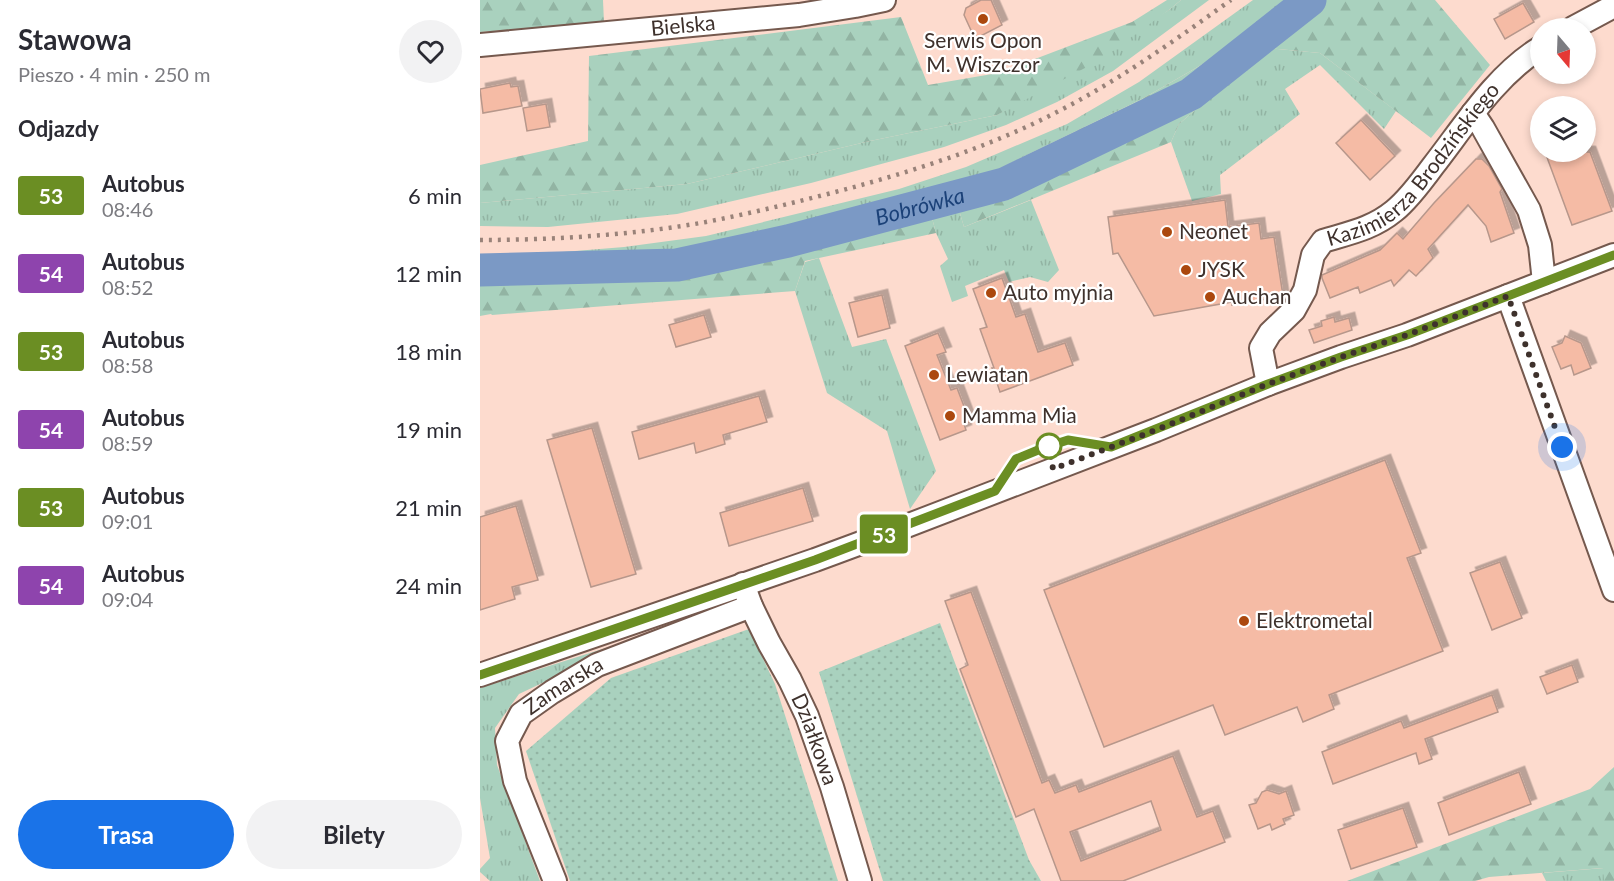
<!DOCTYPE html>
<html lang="pl">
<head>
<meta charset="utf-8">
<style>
  body { margin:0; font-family:Lato,sans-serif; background:#f2f2f3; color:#2b2b33; height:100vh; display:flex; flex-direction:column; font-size:22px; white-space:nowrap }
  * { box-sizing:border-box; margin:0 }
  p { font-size:20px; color:#7c7c81 }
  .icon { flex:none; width:33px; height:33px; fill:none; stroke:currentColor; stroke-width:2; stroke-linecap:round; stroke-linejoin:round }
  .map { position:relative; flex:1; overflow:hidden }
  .side { display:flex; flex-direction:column; background:#fff; width:480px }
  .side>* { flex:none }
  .badge { padding:0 12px; border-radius:4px; font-size:21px; line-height:39px }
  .needle { width:39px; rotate:161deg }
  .tools { position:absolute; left:1050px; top:18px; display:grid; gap:12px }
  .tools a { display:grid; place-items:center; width:66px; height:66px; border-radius:50%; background:#fff; box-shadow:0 3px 9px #0003; font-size:30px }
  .you { position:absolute; width:30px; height:30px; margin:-15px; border:4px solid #fff; border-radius:50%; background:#1a73e8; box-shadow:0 0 0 9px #1a73e833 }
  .map>.badge { position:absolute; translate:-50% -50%; box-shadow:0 0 0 3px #fff }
  h2 { padding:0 18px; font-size:22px; line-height:54px }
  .round { display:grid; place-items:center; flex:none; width:63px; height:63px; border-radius:32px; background:#f2f2f3 }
  .summary { display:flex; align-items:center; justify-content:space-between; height:102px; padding:0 18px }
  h1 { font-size:28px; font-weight:700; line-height:45px }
  .action { display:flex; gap:12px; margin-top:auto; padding:12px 18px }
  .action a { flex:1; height:69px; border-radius:36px; background:#1a73e8; color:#fff; font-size:24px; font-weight:700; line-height:69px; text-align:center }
  .action a+a { background:#f2f2f3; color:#2b2b33 }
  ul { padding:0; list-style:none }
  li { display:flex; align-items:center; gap:18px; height:78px; padding:0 18px }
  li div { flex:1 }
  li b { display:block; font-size:22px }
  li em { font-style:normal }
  li .badge { min-width:66px; font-weight:700; text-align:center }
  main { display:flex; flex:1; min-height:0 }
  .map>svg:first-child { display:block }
  .grass { fill:url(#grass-tufts) }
  .forest { fill:url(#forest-firs) }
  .park { fill:url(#park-dots) }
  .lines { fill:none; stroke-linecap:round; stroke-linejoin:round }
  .river { stroke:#7b99c5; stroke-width:33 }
  .building { fill:#f5bba5; stroke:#b7978b; stroke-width:1.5; fill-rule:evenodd; filter:url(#shadow) }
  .minor-casing { stroke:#75594e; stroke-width:26 }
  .minor { stroke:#fff; stroke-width:22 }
  .rail { stroke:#998279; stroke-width:4.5; stroke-dasharray:3 6; stroke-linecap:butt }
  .line-casing { stroke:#fff; stroke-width:14 }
  .line { stroke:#6b8e23; stroke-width:9 }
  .walk { stroke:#3e312c; stroke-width:6; stroke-dasharray:0 10.8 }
  .poi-dot { fill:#ab480e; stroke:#fff; stroke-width:2 }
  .stop-dot { fill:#fff; stroke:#6b8e23; stroke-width:3 }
  .labels { text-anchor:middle; stroke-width:4.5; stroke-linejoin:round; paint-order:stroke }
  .street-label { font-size:21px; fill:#3e312c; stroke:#fff }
  .poi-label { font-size:21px; fill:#3e312c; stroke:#fff; text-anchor:start }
  .water-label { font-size:22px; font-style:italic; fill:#1b4178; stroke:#fff }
</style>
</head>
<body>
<main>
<section class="side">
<div class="summary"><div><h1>Stawowa</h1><p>Pieszo · 4 min · 250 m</p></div><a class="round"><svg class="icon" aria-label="heart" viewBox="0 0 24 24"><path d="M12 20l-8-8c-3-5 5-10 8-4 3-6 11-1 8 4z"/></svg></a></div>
<h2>Odjazdy</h2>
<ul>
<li><span class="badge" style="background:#6b8e23;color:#fff">53</span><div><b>Autobus</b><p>08:46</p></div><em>6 min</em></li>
<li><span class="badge" style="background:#8e44ad;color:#fff">54</span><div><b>Autobus</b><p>08:52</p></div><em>12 min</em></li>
<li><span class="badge" style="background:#6b8e23;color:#fff">53</span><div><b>Autobus</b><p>08:58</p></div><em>18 min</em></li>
<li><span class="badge" style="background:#8e44ad;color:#fff">54</span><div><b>Autobus</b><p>08:59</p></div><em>19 min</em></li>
<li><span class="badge" style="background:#6b8e23;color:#fff">53</span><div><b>Autobus</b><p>09:01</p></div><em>21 min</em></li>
<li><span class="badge" style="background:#8e44ad;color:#fff">54</span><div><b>Autobus</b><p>09:04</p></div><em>24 min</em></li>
</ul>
<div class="action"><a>Trasa</a><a>Bilety</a></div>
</section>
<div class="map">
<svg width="1134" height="881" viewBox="0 0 1134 881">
  <defs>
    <pattern id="grass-tufts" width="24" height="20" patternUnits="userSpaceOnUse" patternTransform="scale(1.5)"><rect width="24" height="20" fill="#a9d1be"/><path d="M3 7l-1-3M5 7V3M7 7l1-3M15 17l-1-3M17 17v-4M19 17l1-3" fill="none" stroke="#92b4a3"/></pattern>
    <pattern id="forest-firs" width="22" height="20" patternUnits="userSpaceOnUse" patternTransform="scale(1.5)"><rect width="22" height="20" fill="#a9d1be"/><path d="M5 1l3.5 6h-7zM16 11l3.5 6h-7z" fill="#92b4a3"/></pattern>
    <pattern id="park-dots" width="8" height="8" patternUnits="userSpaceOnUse" patternTransform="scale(1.5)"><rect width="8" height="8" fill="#a9d1be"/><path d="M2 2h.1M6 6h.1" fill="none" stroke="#92b4a3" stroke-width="1.8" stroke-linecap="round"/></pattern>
    <filter id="shadow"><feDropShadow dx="5.5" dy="-5.5" stdDeviation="0" flood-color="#0004"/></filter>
  </defs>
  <rect width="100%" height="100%" fill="#fddbce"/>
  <!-- grass -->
  <g class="grass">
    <polygon points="701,0 729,0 633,71 577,102 526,125 464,147 331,183 197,214 68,227 0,226 0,203 207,184 390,141 517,115 689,10"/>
    <polygon points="773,0 808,0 728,61 662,99 508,174 472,186 484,227 551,200 579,270 568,282 550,277 529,282 524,270 485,286 488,296 472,302 460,266 468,259 456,233 447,199 200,254 15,276 0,276 0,257 46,255 144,247 226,236 419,189 486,167 587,124 659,82"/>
    <polygon points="787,48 840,53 916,111 904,129 840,65 805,89 820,114 740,175 741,194 712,201 691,142 699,124"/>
    <polygon points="339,258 372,347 406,339 456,471 430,509 407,431 347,393 315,291 325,262"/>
    <polygon points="157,638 39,694 15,728 17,765 60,881 10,881 0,872 0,869 10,858 0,798 0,688"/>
    <polygon points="1124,868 1124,881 1066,881 1062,873"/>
  </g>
  <!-- forest -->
  <g class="forest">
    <polygon points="0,0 123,0 124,23 0,32"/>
    <polygon points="687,0 701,0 689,10 618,61 517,115 390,141 207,184 0,203 0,165 108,141 109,56 421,17 448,85 518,73 652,22"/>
    <polygon points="808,0 955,0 1010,65 951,138 840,53 787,48 699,124 691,142 484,227 472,186 508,174 662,99 728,61"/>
    <polygon points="447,199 456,233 325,261 315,291 12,315 11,314 0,316 0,276 15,276 200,254"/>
    <polygon points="1134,767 1134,881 1124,881 1123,868 1009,877 995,881 867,881 1110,789"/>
  </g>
  <!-- park -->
  <g class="park">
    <polygon points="460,623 549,860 561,881 403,881 339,672"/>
    <polygon points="269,629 295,684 358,881 90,881 46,751 131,678"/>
  </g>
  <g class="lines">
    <!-- river -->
    <path class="river" id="s1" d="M0,270L197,265L308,241L524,184L711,94L830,0"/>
  </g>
  <!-- building -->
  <g class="building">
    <polygon points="501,0 511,0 522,25 495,39 484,15 486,8"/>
    <polygon points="1043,3 1054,22 1025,39 1014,19"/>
    <polygon points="30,83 31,87 38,86 42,106 3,113 0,89"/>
    <polygon points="66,104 70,127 47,131 43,108"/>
    <polygon points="881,120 915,156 890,180 856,143"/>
    <polygon points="1065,152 1110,152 1132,211 1092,225"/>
    <polygon points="996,159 1002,159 1009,166 1022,189 1020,192 1034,233 1011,242 1006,226 988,205 948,249 953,258 936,276 929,270 914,286 911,280 880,293 878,287 850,298 842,278 842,275 900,250 917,233 923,239 954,203"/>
    <polygon points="745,200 748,227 779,223 781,239 794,237 803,296 752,305 752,302 674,316 638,253 633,254 628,217"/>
    <polygon points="522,278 536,317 545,314 558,352 585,343 593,365 520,392 512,368 514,368 500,329 507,327 493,289"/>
    <polygon points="402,295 410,328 378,337 369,303"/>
    <polygon points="224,315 231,337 196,347 189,325"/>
    <polygon points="854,317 855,322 869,318 872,330 834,343 829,330 842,326 841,321"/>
    <polygon points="458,333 466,352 457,355 471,390 477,388 490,422 484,424 486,430 460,440 425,346"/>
    <polygon points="1085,336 1101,343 1111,368 1094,375 1091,365 1081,369 1072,347 1082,343"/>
    <polygon points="279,396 287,422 243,435 245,444 216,453 214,443 159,459 152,432"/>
    <polygon points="112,428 156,574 111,587 67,440"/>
    <polygon points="905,460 941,553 927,558 963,651 849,695 854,709 823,722 817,707 745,735 733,705 624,747 564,590"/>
    <polygon points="323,488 333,521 249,546 240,513"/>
    <polygon points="36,506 58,580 32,587 35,599 0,610 0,517"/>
    <polygon points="1020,562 1042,618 1012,630 990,573"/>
    <path d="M491,592L562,783L569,780L575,793L596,785L599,792L693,756L717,817L733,811L745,842L643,881H581L554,809L536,817L480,669L488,665L465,601ZM671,801L681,830L601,861L590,832Z"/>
    <polygon points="1092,665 1098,682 1067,694 1060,677"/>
    <polygon points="1012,695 1018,712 945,739 952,759 939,764 936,753 853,784 842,752 921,721 924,728"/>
    <polygon points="1039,772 1051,804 969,835 958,803"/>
    <polygon points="787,790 799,794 806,791 814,815 803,819 805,824 792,830 790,824 778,829 769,805 776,803 782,792"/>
    <polygon points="923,808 937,847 871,869 858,830"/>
  </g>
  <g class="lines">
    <!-- minor casing -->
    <g class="minor-casing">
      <g id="minor">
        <polyline points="1093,28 1134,6"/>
        <path id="s2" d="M0,45L319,15L375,6L404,0"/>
        <polyline points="993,113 1003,128 1049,210 1060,245 1064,282"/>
        <polyline points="1028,296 1134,590"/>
        <path id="s3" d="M788,384L781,348L790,333L814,310L825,290L833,255L843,241C869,233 892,229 914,211C928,200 942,181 953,166C985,125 1015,76 1060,48"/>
        <path id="s4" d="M271,606L289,643L310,680L327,716L352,787L380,881"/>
        <polyline points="0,675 335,560 416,530 676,430 788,384 861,357 927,335 1134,255"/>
        <path id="s5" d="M75,881L35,781L27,741L41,714L72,692L117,665L271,606L263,584"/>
      </g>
    </g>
    <!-- minor -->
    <use href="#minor" class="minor"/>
    <!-- rail -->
    <path class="rail" d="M0,240C74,240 153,235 226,222C272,213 317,202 363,190C434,171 509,147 575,113C638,81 694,41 751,0"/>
  </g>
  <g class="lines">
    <!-- line casing -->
    <g class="line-casing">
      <polyline id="line" points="0,675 335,560 515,491 536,459 563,448 588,440 631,447 788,384 861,357 927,335 1134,255"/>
    </g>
    <!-- line -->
    <use href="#line" class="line"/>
    <!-- walk -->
    <polyline class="walk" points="569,446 573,469 676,430 788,384 861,357 927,335 1028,296 1082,447"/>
  </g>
  <!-- markers -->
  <g class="poi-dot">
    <circle cx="503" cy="19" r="6"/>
    <circle cx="687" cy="232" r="6"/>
    <circle cx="706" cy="270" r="6"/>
    <circle cx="511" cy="293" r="6"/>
    <circle cx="730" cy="297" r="6"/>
    <circle cx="454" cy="375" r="6"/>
    <circle cx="470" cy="416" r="6"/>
    <circle cx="764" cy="621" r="6"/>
  </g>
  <circle class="stop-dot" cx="569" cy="446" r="12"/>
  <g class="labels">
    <!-- street labels -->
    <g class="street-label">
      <text dy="7" stroke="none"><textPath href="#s2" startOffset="204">Bielska</textPath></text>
      <text dy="7" stroke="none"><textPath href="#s3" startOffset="285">Kazimierza Brodzińskiego</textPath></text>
      <text dy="7" stroke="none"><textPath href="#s5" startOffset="230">Zamarska</textPath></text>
      <text dy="7" stroke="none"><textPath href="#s4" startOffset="148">Działkowa</textPath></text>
    </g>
    <!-- poi labels -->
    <g class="poi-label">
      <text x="503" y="48" text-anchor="middle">Serwis Opon<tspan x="503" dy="24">M. Wiszczor</tspan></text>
      <text x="699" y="239">Neonet</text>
      <text x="718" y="277">JYSK</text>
      <text x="523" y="300">Auto myjnia</text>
      <text x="742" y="304">Auchan</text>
      <text x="466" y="382">Lewiatan</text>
      <text x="482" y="423">Mamma Mia</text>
      <text x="776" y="628">Elektrometal</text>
    </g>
    <!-- water labels -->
    <g class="water-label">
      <text dy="8" stroke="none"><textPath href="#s1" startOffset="447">Bobrówka</textPath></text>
    </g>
  </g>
</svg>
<div class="tools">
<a><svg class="needle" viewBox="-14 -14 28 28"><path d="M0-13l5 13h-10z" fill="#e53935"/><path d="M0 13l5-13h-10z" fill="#7c7c81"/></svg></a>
<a><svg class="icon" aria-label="layers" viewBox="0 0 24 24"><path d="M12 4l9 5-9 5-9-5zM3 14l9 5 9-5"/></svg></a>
</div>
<div class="you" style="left:1082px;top:447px"></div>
<b class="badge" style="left:404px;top:534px;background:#6b8e23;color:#fff">53</b>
</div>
</main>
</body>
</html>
